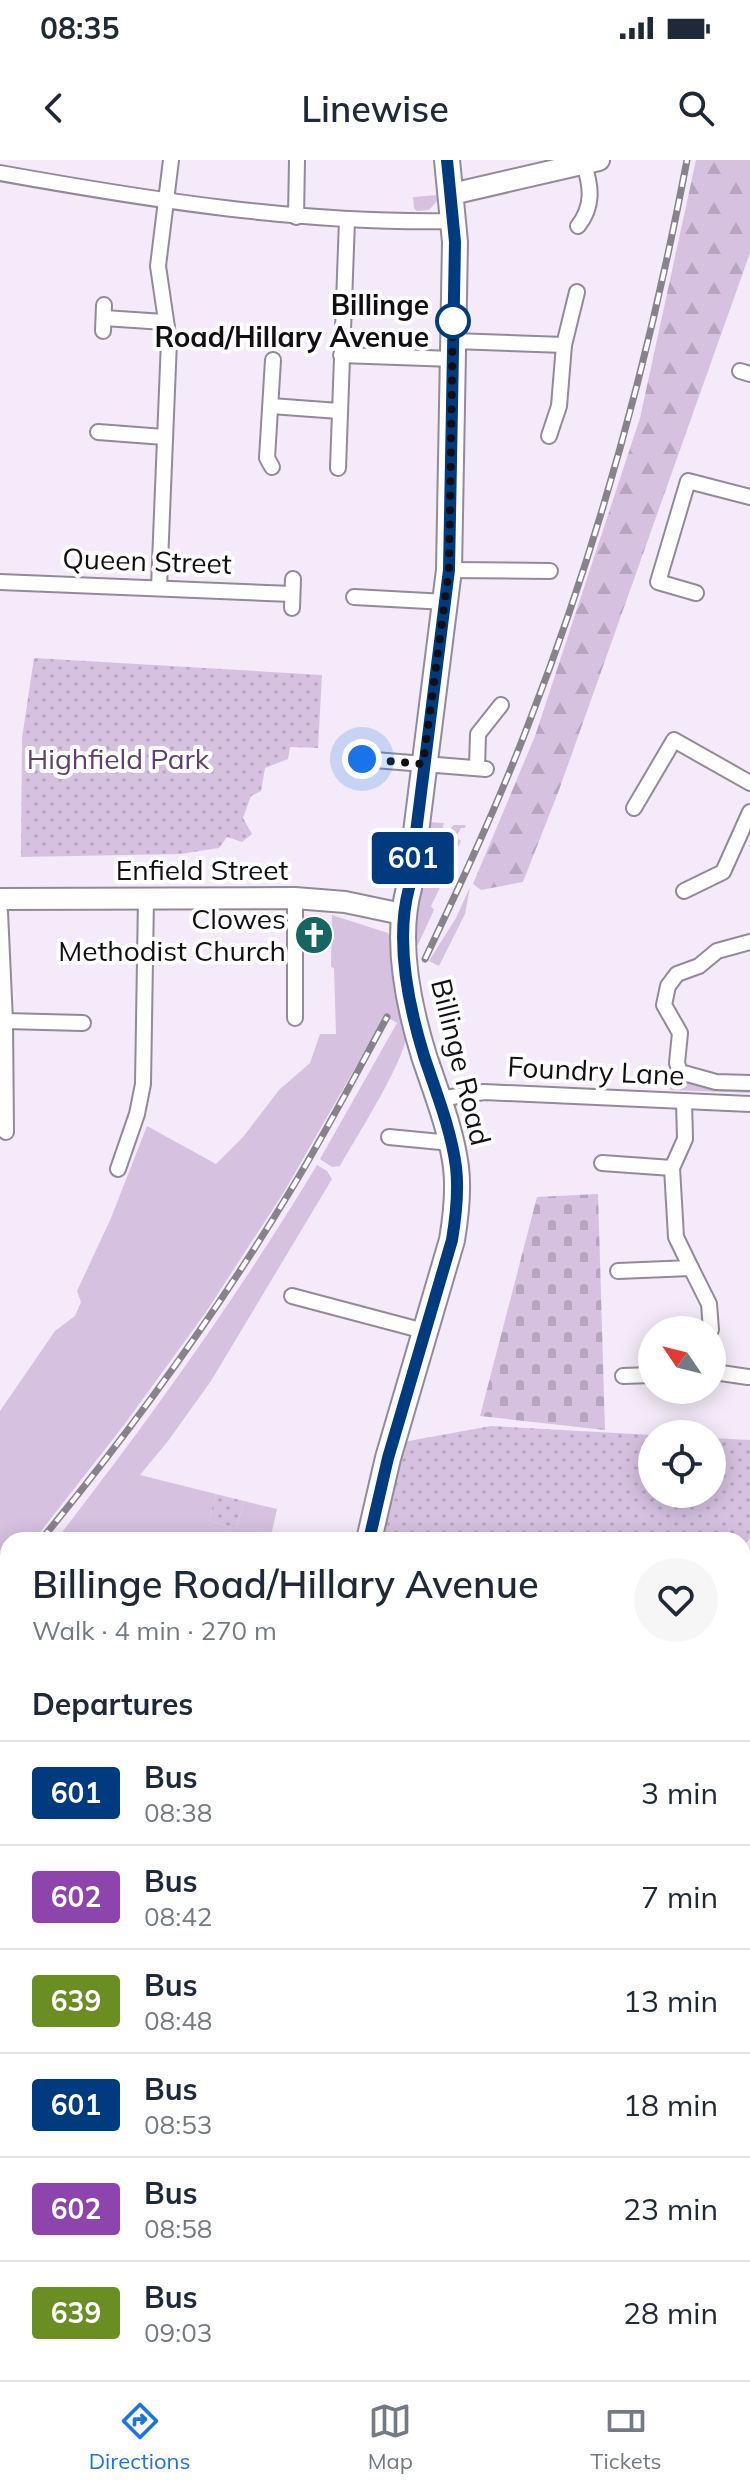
<!DOCTYPE html>
<html lang="en">
<head>
<meta charset="utf-8">
<style>
  body { margin:0; font-family:Mulish,sans-serif; background:#f6f6f7; color:#1f2937; height:100vh; display:flex; flex-direction:column; font-size:30px; white-space:nowrap }
  * { box-sizing:border-box; margin:0 }
  p { font-size:26px; color:#747a83 }
  .icon { flex:none; width:44px; height:44px; fill:none; stroke:currentColor; stroke-width:2; stroke-linecap:round; stroke-linejoin:round }
  .map { position:relative; flex:1; overflow:hidden }
  .panel { position:absolute; left:0px; top:1372px; width:750px; height:848px; display:flex; flex-direction:column; background:#fff; border-radius:24px 24px 0 0; box-shadow:0 4px 20px #0003 }
  .panel>* { flex:none }
  .badge { padding:0 16px; border-radius:6px; font-size:28px; line-height:52px }
  .needle { width:52px; rotate:305deg }
  .fabs { position:absolute; left:638px; top:1156px; display:grid; gap:16px }
  .fabs a { display:grid; place-items:center; width:88px; height:88px; border-radius:50%; background:#fff; box-shadow:0 4px 20px #0003; font-size:40px }
  .you { position:absolute; width:40px; height:40px; margin:-20px; border:6px solid #fff; border-radius:50%; background:#1a73e8; box-shadow:0 0 0 12px #1a73e833 }
  .map>.badge { position:absolute; translate:-50% -50%; box-shadow:0 0 0 4px #fff }
  h2 { padding:0 32px; font-size:30px; line-height:72px }
  .round { display:grid; place-items:center; flex:none; width:84px; height:84px; border-radius:42px; background:#f6f6f7 }
  .summary { display:flex; align-items:center; justify-content:space-between; height:136px; padding:0 32px }
  h1 { font-size:38px; font-weight:600; line-height:60px }
  ul { padding:0; list-style:none }
  li { display:flex; align-items:center; gap:24px; height:104px; padding:0 32px; border-top:2px solid #e0e1e3 }
  li div { flex:1 }
  li b { display:block; font-size:30px }
  li em { font-style:normal }
  li .badge { min-width:88px; font-weight:700; text-align:center }
  .status { display:flex; justify-content:space-between; align-items:center; height:56px; padding:0 40px; background:#fff; direction:ltr }
  .status svg { height:22px; fill:currentColor }
  header { display:flex; justify-content:space-between; align-items:center; height:104px; padding:0 32px; background:#fff; font-size:36px; font-weight:600 }
  .dock { display:flex; justify-content:space-around; align-items:center; height:112px; border-top:2px solid #e0e1e3; background:#fff; font-size:22px; color:#747a83 }
  .dock a { display:grid; justify-items:center; gap:4px }
  .dock .current { color:#1a73e8 }
  .map>svg:first-child { display:block }
  .grass { fill:#d6c1e1 }
  .forest { fill:url(#forest-firs) }
  .cemetery { fill:url(#cemetery-stones) }
  .park { fill:url(#park-dots) }
  .lines { fill:none; stroke-linecap:round; stroke-linejoin:round }
  .stream { stroke:#74aaa8; stroke-width:4 }
  .street-casing { stroke:#938a98; stroke-width:18 }
  .secondary-casing { stroke:#938a98; stroke-width:24 }
  .primary-casing { stroke:#938a98; stroke-width:28 }
  .street { stroke:#fff; stroke-width:14 }
  .secondary { stroke:#fff; stroke-width:20 }
  .primary { stroke:#fff; stroke-width:24 }
  .rail-casing { stroke:#88828c; stroke-width:7 }
  .rail { stroke:#fff; stroke-width:4; stroke-dasharray:12; stroke-linecap:butt }
  .line-casing { stroke:#fff; stroke-width:18 }
  .line { stroke:#003b80; stroke-width:12 }
  .walk { stroke:#120f13; stroke-width:8; stroke-dasharray:0 14.4 }
  .stop-dot { fill:#fff; stroke:#003b80; stroke-width:4 }
  .labels { text-anchor:middle; stroke-width:8; stroke-linejoin:round; paint-order:stroke }
  .stop-label { font-size:28px; font-weight:bold; fill:#120f13; stroke:#fff; text-anchor:end }
  .street-label { font-size:28px; fill:#120f13; stroke:#fff }
  .park-label { font-size:28px; fill:#603f6f; stroke:#fff }
  .poi-label { font-size:28px; fill:#120f13; stroke:#fff; text-anchor:end }
</style>
</head>
<body>
<div class="status"><b>08:35</b><svg viewBox="0 0 49 12"><path d="M0 12V9h3v3zM5 12V6h3v6zM10 12V3h3v9zM15 12V0h3v12zM26 1h20v11H26zM47 4h2v5h-2z"/></svg></div>
<header><svg class="icon" aria-label="back" viewBox="0 0 24 24"><path d="M15 5l-7 7 7 7"/></svg>Linewise<svg class="icon" aria-label="search" viewBox="0 0 24 24"><circle cx="10" cy="10" r="6"/><path d="M15 15l6 6"/></svg></header>
<div class="map">
<svg width="750" height="2220" viewBox="0 0 750 2220">
  <defs>
    <pattern id="forest-firs" width="22" height="20" patternUnits="userSpaceOnUse" patternTransform="scale(2)"><rect width="22" height="20" fill="#d6c1e1"/><path d="M5 1l3.5 6h-7zM16 11l3.5 6h-7z" fill="#b7a5c0"/></pattern>
    <pattern id="cemetery-stones" width="16" height="16" patternUnits="userSpaceOnUse" patternTransform="scale(2)"><rect width="16" height="16" fill="#d6c1e1"/><path d="M2 7V4a2 2 0 0 1 4 0v3zM10 15v-3a2 2 0 0 1 4 0v3z" fill="#b7a5c0"/></pattern>
    <pattern id="park-dots" width="8" height="8" patternUnits="userSpaceOnUse" patternTransform="scale(2)"><rect width="8" height="8" fill="#d6c1e1"/><path d="M2 2h.1M6 6h.1" fill="none" stroke="#b7a5c0" stroke-width="1.8" stroke-linecap="round"/></pattern>
  </defs>
  <rect width="100%" height="100%" fill="#f4eaf9"/>
  <!-- grass -->
  <g class="grass">
    <polygon points="437,35 437,41 429,50 417,51 414,48 413,37"/>
    <polygon points="427,662 444,663 442,670 422,708"/>
    <polygon points="453,665 466,665 465,668 461,668 456,677 461,681 452,700 449,671"/>
    <polygon points="444,676 449,709 431,746 434,750 415,791 413,790 420,721"/>
    <polygon points="470,727 465,754 439,806 429,801 456,758"/>
    <path d="M332,755L388,773L394,786C397,809 408,851 407,872C406,900 355,979 340,1006L332,1007L320,999L397,863L385,856L284,1032L206,1152L124,1265L34,1380H8V1410L0,1420V1251L55,1171L75,1156L81,1142L77,1131L111,1058L147,966L216,1004L243,977L279,930L310,903L320,874H336L334,808L331,807Z"/>
    <polygon points="671,909 680,919 691,924 750,929 750,933 670,930"/>
    <path d="M317,1005L327,1011L332,1019L211,1221L168,1281L140,1315L216,1334L209,1361L236,1369L244,1341L277,1349L270,1380H56C150,1259 238,1136 317,1005Z"/>
    <polygon points="8,1437 8,1471 0,1480 0,1446"/>
    <polygon points="742,2173 750,2179 750,2220 731,2220 729,2212 742,2212"/>
  </g>
  <!-- forest -->
  <g class="forest">
    <polygon points="696,0 750,0 750,93 559,630 523,722 481,730 473,724 535,576 640,258"/>
    <polygon points="750,2034 750,2179 742,2173 742,2038"/>
    <polygon points="8,2120 8,2212 520,2212 509,2220 0,2220 0,2122"/>
  </g>
  <!-- cemetery -->
  <polygon class="cemetery" points="598,1034 605,1270 480,1256 537,1037"/>
  <!-- park -->
  <g class="park">
    <polygon points="34,498 322,515 318,588 290,587 288,599 265,608 261,631 251,636 243,658 252,674 242,682 227,677 219,688 180,694 21,697 22,578"/>
    <polygon points="491,1266 652,1275 652,1334 712,1334 712,1278 750,1280 750,1378 742,1389 742,1380 381,1380 403,1282"/>
    <polygon points="216,1334 244,1341 236,1369 209,1361"/>
  </g>
  <g class="lines">
    <!-- stream -->
    <g class="stream">
      <polyline points="742,2080 750,2077"/>
      <polyline points="150,2220 178,2212"/>
    </g>
    <!-- street casing -->
    <g class="street-casing">
      <g id="street">
        <path d="M0,13C150,40 302,64 454,61"/>
        <polyline points="296,57 297,0"/>
        <path d="M578,66C594,46 591,26 584,4"/>
        <polyline points="104,158 164,162"/>
        <polyline points="103,171 104,145"/>
        <polyline points="453,181 564,185 577,132"/>
        <polyline points="341,195 453,199"/>
        <polyline points="740,211 750,214"/>
        <polyline points="271,246 339,251"/>
        <polyline points="98,272 164,277"/>
        <polyline points="549,276 559,246 564,185"/>
        <polyline points="272,307 267,298 273,200"/>
        <polyline points="338,308 347,60"/>
        <polyline points="449,410 550,411"/>
        <polyline points="0,422 292,434"/>
        <polyline points="159,427 169,181 158,106 171,0"/>
        <polyline points="696,433 658,422 688,321 750,337"/>
        <polyline points="354,437 446,442"/>
        <polyline points="292,448 293,419"/>
        <polyline points="362,599 486,609"/>
        <polyline points="477,608 478,574 501,545"/>
        <polyline points="634,648 674,580 750,623"/>
        <polyline points="684,731 723,712 750,652"/>
        <polyline points="295,738 295,858"/>
        <polyline points="0,752 5,861 6,972"/>
        <polyline points="750,782 717,791 699,806 677,814 668,826 664,845 680,873 677,903 680,912 716,922 750,923"/>
        <polyline points="5,861 83,863"/>
        <polyline points="439,939 484,932 750,944"/>
        <polyline points="389,977 451,983"/>
        <polyline points="602,1003 672,1008 685,979 684,941"/>
        <polyline points="118,1009 137,954 143,924 146,738"/>
        <polyline points="691,1108 709,1144 711,1170"/>
        <polyline points="618,1111 691,1108 676,1077 672,1008"/>
        <polyline points="292,1136 424,1171"/>
        <polyline points="712,1184 712,1212"/>
        <polyline points="714,1212 748,1217"/>
        <polyline points="623,1216 652,1215"/>
        <polyline points="742,1494 750,1483"/>
        <polyline points="742,1659 750,1656"/>
        <polyline points="0,1677 8,1678"/>
        <polyline points="742,1733 750,1738"/>
        <polyline points="0,1807 8,1808"/>
        <polyline points="742,1990 750,1990"/>
        <polyline points="0,2038 8,2036"/>
        <polyline points="0,2082 5,2104"/>
      </g>
    </g>
    <!-- secondary casing -->
    <g class="secondary-casing">
      <g id="secondary">
        <polyline points="452,34 599,0"/>
        <polyline points="0,739 295,738 345,742 402,754"/>
      </g>
    </g>
    <!-- primary casing -->
    <g class="primary-casing">
      <g id="primary">
        <path d="M369,1380L388,1298L452,1080C456,1056 459,1032 456,1007C451,969 436,932 424,896C408,844 395,780 409,728L449,410L455,82L447,0"/>
        <polyline points="742,1880 750,1887"/>
      </g>
    </g>
    <!-- street -->
    <use href="#street" class="street"/>
    <!-- secondary -->
    <use href="#secondary" class="secondary"/>
    <!-- primary -->
    <use href="#primary" class="primary"/>
    <!-- rail casing -->
    <g class="rail-casing">
      <g id="rail">
        <path d="M425,799C462,721 499,642 530,560C600,380 651,190 687,0"/>
        <path d="M41,1380C129,1273 217,1152 289,1033C324,976 355,916 387,857"/>
        <polyline points="0,1439 8,1430"/>
      </g>
    </g>
    <!-- rail -->
    <use href="#rail" class="rail"/>
  </g>
  <g class="lines">
    <!-- line casing -->
    <g class="line-casing">
      <path id="line" d="M369,1380L388,1298L452,1080C456,1056 459,1032 456,1007C451,969 436,932 424,896C408,844 395,780 409,728L449,410L455,82L447,0"/>
    </g>
    <!-- line -->
    <use href="#line" class="line"/>
    <!-- walk -->
    <polyline class="walk" points="362,599 423,604 449,410 453,156 453,161"/>
  </g>
  <!-- icons -->
  <defs>
    <g id="church-disc" transform="scale(2)"><circle r="9.5" fill="#166563" stroke="#fff"/><path d="M-1.2-6h2.4v3.5h3.3v2.4h-3.3V6h-2.4V-.1h-3.3v-2.4h3.3Z" fill="#fff"/></g>
  </defs>
  <g fill-rule="evenodd">
    <use href="#church-disc" x="314" y="775"/>
  </g>
  <!-- markers -->
  <circle class="stop-dot" cx="453" cy="161" r="16"/>
  <g class="labels">
    <!-- stop labels -->
    <g class="stop-label">
      <text x="429" y="155">Billinge<tspan x="429" dy="32">Road/Hillary Avenue</tspan></text>
    </g>
    <!-- street labels -->
    <g class="street-label">
      <text transform="translate(147 401) rotate(2)" y="10">Queen Street</text>
      <text x="202" y="720">Enfield Street</text>
      <text transform="translate(461 902) rotate(76)" y="10">Billinge Road</text>
      <text transform="translate(596 911) rotate(3)" y="10">Foundry Lane</text>
    </g>
    <!-- park labels -->
    <g class="park-label">
      <text x="118" y="609">Highfield Park</text>
    </g>
    <!-- poi labels -->
    <g class="poi-label">
      <text x="286" y="769">Clowes<tspan x="286" dy="32">Methodist Church</tspan></text>
    </g>
  </g>
</svg>
<div class="fabs">
<a><svg class="needle" viewBox="-14 -14 28 28"><path d="M0-13l5 13h-10z" fill="#e53935"/><path d="M0 13l5-13h-10z" fill="#747a83"/></svg></a>
<a><svg class="icon" aria-label="locate" viewBox="0 0 24 24"><circle cx="12" cy="12" r="6"/><path d="M12 2v4M12 18v4M2 12h4M18 12h4"/></svg></a>
</div>
<div class="you" style="left:362px;top:599px"></div>
<b class="badge" style="left:413px;top:698px;background:#003b80;color:#fff">601</b>
<section class="panel">
<div class="summary"><div><h1>Billinge Road/Hillary Avenue</h1><p>Walk · 4 min · 270 m</p></div><a class="round"><svg class="icon" aria-label="heart" viewBox="0 0 24 24"><path d="M12 20l-8-8c-3-5 5-10 8-4 3-6 11-1 8 4z"/></svg></a></div>
<h2>Departures</h2>
<ul>
<li><span class="badge" style="background:#003b80;color:#fff">601</span><div><b>Bus</b><p>08:38</p></div><em>3 min</em></li>
<li><span class="badge" style="background:#8e44ad;color:#fff">602</span><div><b>Bus</b><p>08:42</p></div><em>7 min</em></li>
<li><span class="badge" style="background:#6b8e23;color:#fff">639</span><div><b>Bus</b><p>08:48</p></div><em>13 min</em></li>
<li><span class="badge" style="background:#003b80;color:#fff">601</span><div><b>Bus</b><p>08:53</p></div><em>18 min</em></li>
<li><span class="badge" style="background:#8e44ad;color:#fff">602</span><div><b>Bus</b><p>08:58</p></div><em>23 min</em></li>
<li><span class="badge" style="background:#6b8e23;color:#fff">639</span><div><b>Bus</b><p>09:03</p></div><em>28 min</em></li>
</ul>
</section>
</div>
<nav class="dock">
<a class="current"><svg class="icon" aria-label="directions" viewBox="0 0 24 24"><path d="M12 3l9 9-9 9-9-9zM9 14v-3h6M13 9l2 2-2 2"/></svg>Directions</a>
<a><svg class="icon" aria-label="map" viewBox="0 0 24 24"><path d="M3 6l6-2 6 2 6-2v14l-6 2-6-2-6 2zM9 4v14M15 6v14"/></svg>Map</a>
<a><svg class="icon" aria-label="tickets" viewBox="0 0 24 24"><path d="M3 7h18v10H3zM15 7v10"/></svg>Tickets</a>
</nav>
</body>
</html>
